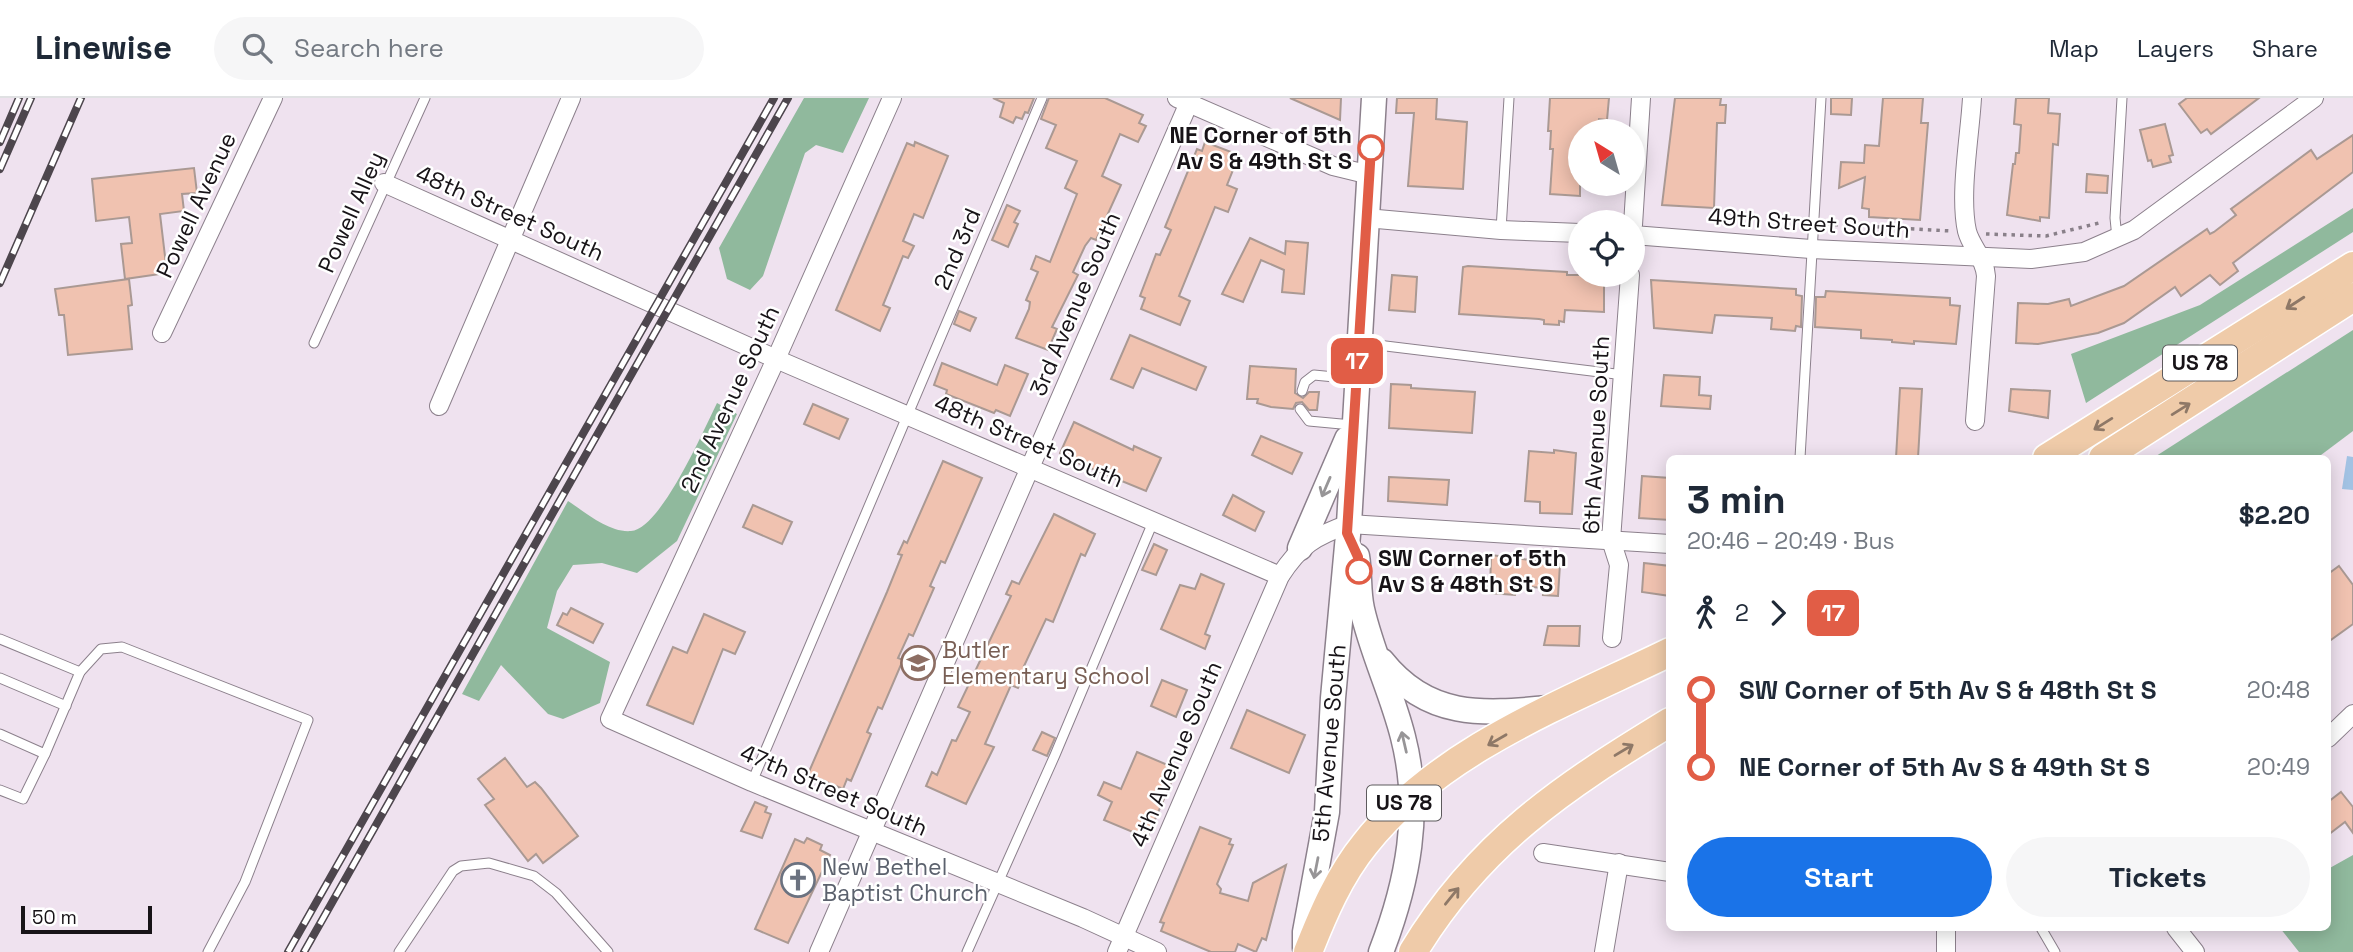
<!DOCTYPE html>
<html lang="en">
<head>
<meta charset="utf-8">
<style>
  body { margin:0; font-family:"Space Grotesk",sans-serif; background:#f6f6f7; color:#1f2937; height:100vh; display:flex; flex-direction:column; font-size:26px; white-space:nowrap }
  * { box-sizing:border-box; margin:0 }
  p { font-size:23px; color:#747a83 }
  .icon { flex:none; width:38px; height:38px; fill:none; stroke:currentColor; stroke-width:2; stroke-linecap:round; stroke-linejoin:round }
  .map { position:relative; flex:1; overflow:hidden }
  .side { position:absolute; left:1666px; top:357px; width:665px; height:476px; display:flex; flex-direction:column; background:#fff; border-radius:10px; box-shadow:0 4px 18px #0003 }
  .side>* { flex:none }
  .badge { padding:0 14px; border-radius:10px; font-size:24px; line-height:46px }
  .needle { width:46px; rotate:323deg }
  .tools { position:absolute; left:1568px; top:21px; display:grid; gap:14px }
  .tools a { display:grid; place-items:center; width:77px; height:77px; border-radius:50%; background:#fff; box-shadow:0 4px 18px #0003; font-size:35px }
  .scale { position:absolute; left:21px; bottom:18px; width:131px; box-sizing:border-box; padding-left:7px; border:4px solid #171317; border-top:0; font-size:19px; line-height:24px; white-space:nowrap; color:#171317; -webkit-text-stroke:5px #fff; paint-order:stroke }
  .map>.badge { position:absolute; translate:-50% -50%; box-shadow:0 0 0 4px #fff }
  .legs { display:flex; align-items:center; gap:10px; height:77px; padding:0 21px; font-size:23px }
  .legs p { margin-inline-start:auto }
  .head { display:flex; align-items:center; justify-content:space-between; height:119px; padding:0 21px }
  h1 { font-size:38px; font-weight:700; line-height:52px }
  .button { display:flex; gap:14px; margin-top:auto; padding:14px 21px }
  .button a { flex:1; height:80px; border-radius:42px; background:#1a73e8; color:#fff; font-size:28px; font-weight:700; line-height:80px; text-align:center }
  .button a+a { background:#f6f6f7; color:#1f2937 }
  ul { padding:0 21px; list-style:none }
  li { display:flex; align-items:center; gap:24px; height:77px; font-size:26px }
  li i { display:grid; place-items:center; width:10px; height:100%; margin:0 9px; background:currentColor }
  li i::after { content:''; width:18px; height:18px; margin:-9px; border:5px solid; border-radius:50%; background:#fff }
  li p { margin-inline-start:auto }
  li:first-child i { background:linear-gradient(#0000 50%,currentColor 0) }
  li:last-child i { background:linear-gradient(currentColor 50%,#0000 0) }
  header { display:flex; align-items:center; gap:42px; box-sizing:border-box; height:98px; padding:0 35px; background:#fff; border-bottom:2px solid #e0e1e3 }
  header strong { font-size:33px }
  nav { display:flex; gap:38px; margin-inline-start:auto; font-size:24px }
  .search { width:490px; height:63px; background:#f6f6f7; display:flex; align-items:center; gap:18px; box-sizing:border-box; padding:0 24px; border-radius:38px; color:#747a83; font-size:26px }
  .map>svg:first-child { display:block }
  .forest { fill:#90b99d }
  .water { fill:#a2c2e3 }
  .building { fill:#f0c2b0; stroke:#aa9993; stroke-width:2 }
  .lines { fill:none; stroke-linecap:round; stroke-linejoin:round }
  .lane-casing { stroke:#8c808c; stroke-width:11 }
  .street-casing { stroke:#8c808c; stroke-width:20 }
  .secondary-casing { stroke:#8c808c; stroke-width:27 }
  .primary-casing { stroke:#fff; stroke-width:31 }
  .path { stroke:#898089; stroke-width:3.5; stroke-dasharray:3.5 5; stroke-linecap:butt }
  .lane { stroke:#fff; stroke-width:9 }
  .street { stroke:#fff; stroke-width:18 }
  .secondary { stroke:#fff; stroke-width:24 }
  .primary { stroke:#efcba9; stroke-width:28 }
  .rail-casing { stroke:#4d464d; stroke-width:8 }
  .rail { stroke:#fff; stroke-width:5; stroke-dasharray:16; stroke-linecap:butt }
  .oneway { stroke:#8e7867 }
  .oneway2 { stroke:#979597 }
  .line-1-casing { stroke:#fff; stroke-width:16 }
  .line-1 { stroke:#e15d46; stroke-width:10 }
  .stop-1-dot { fill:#fff; stroke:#e15d46; stroke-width:3.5 }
  .labels { text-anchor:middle; stroke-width:5; stroke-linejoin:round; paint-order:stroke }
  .shield { fill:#fff; stroke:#5d5a5d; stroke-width:2 }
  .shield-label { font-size:21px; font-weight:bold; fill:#171317 }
  .stop-label { font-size:23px; font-weight:bold; fill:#171317; stroke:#fff; text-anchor:end }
  .street-label { font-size:23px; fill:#171317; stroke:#fff }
  .education-label { font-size:23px; fill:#785e54; stroke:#fff; text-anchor:start }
  .worship-label { font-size:23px; fill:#5b616d; stroke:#fff; text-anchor:start }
</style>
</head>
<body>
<header>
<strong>Linewise</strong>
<div class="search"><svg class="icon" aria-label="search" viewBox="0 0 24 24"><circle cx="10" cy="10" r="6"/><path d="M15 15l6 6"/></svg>Search here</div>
<nav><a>Map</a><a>Layers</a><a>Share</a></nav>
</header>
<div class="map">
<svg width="2353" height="854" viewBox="0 0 2353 854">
  <rect width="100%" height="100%" fill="#efe2ef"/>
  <!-- forest -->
  <g class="forest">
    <polygon points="804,0 869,0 843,55 816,47 805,55 763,178 750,192 727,181 719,150"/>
    <polygon points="2353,110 2353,134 2086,305 2071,256 2200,207"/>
    <polygon points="2353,232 2353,333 2317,360 2153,360"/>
    <path d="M717,305L737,316L677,443L637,475L602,465L573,467L557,493L547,530L610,564L600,605L563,621L548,616L501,567L479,603L462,596L568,403C585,414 609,435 631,433C661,431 704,331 717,305Z"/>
    <polygon points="2353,757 2353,854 2299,854 2280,830 2328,830 2328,771"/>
  </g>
  <!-- water -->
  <polygon class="water" points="2347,358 2353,359 2353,392 2342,391"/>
  <!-- building -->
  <g class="building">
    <polygon points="993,0 1034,0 1028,15 1025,14 1022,21 1016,19 1013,25 1000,19 1004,5"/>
    <polygon points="1049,0 1105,0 1143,17 1139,25 1146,28 1138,44 1120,36 1102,78 1121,87 1096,142 1091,140 1085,148 1073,174 1078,177 1052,229 1057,231 1048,252 1016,240 1029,211 1030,204 1026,202 1038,174 1031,171 1036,158 1050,164 1077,96 1065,90 1077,63 1046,50 1056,27 1041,21"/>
    <polygon points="1290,0 1341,0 1340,22"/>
    <polygon points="1397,0 1437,0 1436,21 1467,24 1463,91 1408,88 1414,15 1396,15"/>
    <polygon points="1550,0 1609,0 1607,22 1599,21 1598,33 1580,33 1580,98 1550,96 1553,51 1550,51 1551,33 1548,33"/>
    <polygon points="1675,0 1721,0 1720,7 1726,7 1725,25 1717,25 1714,110 1662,107"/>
    <polygon points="1831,0 1852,0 1851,17 1831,16"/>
    <polygon points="1883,0 1923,0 1921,25 1928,25 1920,122 1869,119 1869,111 1862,110 1865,79 1839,90 1841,64 1864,65 1865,47 1879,48"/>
    <polygon points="2016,0 2049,0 2048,15 2060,16 2058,47 2053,46 2049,120 2040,119 2040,123 2007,117 2013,66 2015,66 2016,55 2019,55 2021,27 2014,26"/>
    <polygon points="2187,0 2259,0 2211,36 2207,31 2201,35 2179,6"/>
    <polygon points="2165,26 2173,57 2169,58 2171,64 2153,69 2151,62 2148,63 2140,32"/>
    <polygon points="2353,37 2353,74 2233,165 2238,173 2220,187 2210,177 2181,198 2175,189 2124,225 2098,235 2038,246 2016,245 2018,205 2048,206 2069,201 2071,208 2124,188 2207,131 2210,136 2214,134 2236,117 2231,111 2311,52 2317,61"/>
    <polygon points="915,44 948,58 923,120 914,116 903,143 914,148 908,160 903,158 883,207 890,210 880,233 836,212 907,45 914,48"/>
    <polygon points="1205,44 1239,57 1227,87 1237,91 1228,114 1215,109 1179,198 1190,203 1180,227 1141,211 1145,200 1140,198 1156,156 1160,157 1171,132 1165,129 1197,51 1202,53"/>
    <polygon points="194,70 197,95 182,96 184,113 160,116 167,175 125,181 121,146 132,145 129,119 96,123 92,81"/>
    <polygon points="2087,76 2108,78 2107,95 2086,94"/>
    <polygon points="1007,107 1020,113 1014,124 1018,126 1008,149 992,142"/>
    <polygon points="1250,140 1285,156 1286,143 1308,145 1304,196 1282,194 1284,172 1261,162 1243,204 1222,196"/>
    <polygon points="1468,168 1567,174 1567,177 1604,177 1604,214 1565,212 1564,224 1559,223 1559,227 1544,226 1544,222 1539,221 1459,216 1463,169"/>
    <polygon points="1392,177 1417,179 1415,214 1389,212"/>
    <polygon points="129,181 132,207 128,208 132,251 68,257 64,217 59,217 55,191"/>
    <polygon points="1651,182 1796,191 1796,197 1802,198 1801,229 1796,228 1795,233 1771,231 1772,220 1715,217 1712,235 1654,230"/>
    <polygon points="1826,193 1950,200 1950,207 1960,208 1956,246 1914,243 1914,246 1892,244 1892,242 1861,240 1861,232 1815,229 1816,199 1825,199"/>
    <polygon points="959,213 976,220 970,233 954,226"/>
    <polygon points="1130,237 1206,269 1196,292 1142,270 1133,290 1111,281"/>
    <polygon points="942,265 997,287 1005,267 1028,276 1010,318 996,312 994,315 946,296 947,292 934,287"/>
    <polygon points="1250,268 1296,271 1295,295 1303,300 1309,294 1319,294 1317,312 1309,312 1302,304 1296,305 1293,311 1271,309 1257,305 1258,301 1247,301"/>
    <polygon points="1664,277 1700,279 1699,297 1711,298 1710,311 1661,308"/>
    <polygon points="1391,286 1411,287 1411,290 1475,294 1472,335 1389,330"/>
    <polygon points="1900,290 1922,291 1918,360 1896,360"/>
    <polygon points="2011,291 2050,293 2048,320 2009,313"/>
    <polygon points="813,306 848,321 839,341 804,326"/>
    <polygon points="1074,324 1133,352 1134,348 1161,360 1146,393 1063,359 1060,355"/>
    <polygon points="1261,338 1302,355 1292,376 1252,357"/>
    <polygon points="1554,352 1576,355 1572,416 1540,415 1540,404 1525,403 1529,353 1554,355"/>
    <polygon points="943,363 982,380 945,465 941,463 930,488 934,490 913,538 909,536 898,560 903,562 882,611 878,609 867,634 871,636 851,683 847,681 843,691 808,676 887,494 902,457 898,456 904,443 907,445"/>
    <polygon points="1642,378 1670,380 1670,422 1639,420"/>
    <polygon points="1389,379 1449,382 1447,407 1388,403"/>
    <polygon points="1233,397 1264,414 1255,433 1223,417"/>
    <polygon points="753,407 792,424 782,446 743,429"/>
    <polygon points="1054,416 1095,436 1085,458 1081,456 1053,524 1046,521 1024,568 1028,570 1018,590 1011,587 985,646 994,649 966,706 926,688 932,674 937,677 952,642 956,643 970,614 958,609 1011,498 1006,496 1012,483 1019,486"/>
    <polygon points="1154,446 1167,452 1156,477 1142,472"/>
    <polygon points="1491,457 1560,466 1558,498 1543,497 1544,490 1517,488 1515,497 1490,495"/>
    <polygon points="1644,465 1670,468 1670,498 1642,494"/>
    <polygon points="2339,468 2353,487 2353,526 2328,544 2328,476"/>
    <polygon points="1201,476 1224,486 1205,536 1210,538 1205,551 1161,531 1180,487 1195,491"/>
    <polygon points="571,510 603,526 593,545 557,527 563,515 567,517"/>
    <polygon points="704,516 745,534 735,556 723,551 693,626 647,607 673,549 687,555"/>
    <polygon points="1548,528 1580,528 1579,548 1544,547"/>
    <polygon points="1162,582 1187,592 1176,619 1151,608"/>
    <polygon points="1247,612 1305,637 1289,675 1231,650"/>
    <polygon points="1042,634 1055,640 1047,658 1033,652"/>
    <polygon points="1137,654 1177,671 1147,740 1104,722 1112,704 1098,697 1104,684 1121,691"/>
    <polygon points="505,660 527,689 535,684 541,690 578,738 543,765 536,756 528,763 485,707 494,701 478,681"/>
    <polygon points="2341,694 2353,709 2353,735 2345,724 2328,737 2328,704"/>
    <polygon points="755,704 767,709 765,714 771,716 762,740 741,733"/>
    <polygon points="1200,729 1231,741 1229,746 1233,747 1217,786 1221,791 1220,795 1248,803 1253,785 1286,767 1266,842 1262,840 1256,854 1238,846 1235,854 1211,854 1161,833 1164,825 1160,824"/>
    <polygon points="807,740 822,747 820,752 830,757 788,845 755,831 795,741 804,745"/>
  </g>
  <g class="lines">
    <!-- lane casing -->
    <g class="lane-casing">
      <g id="lane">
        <polyline points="1501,132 1509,0"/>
        <polyline points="2117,140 2115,120 2122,0"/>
        <polyline points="314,245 425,0"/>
        <polyline points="1361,245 1624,277"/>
        <polyline points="1302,293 1305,284 1314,277 1355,281"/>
        <polyline points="1300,311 1309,323 1352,327"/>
        <polyline points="1800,360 1821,0"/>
        <polyline points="0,541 80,574"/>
        <polyline points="0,580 66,608"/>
        <polyline points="0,636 45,656 80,574 101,551 122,549 308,622 245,784 208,854"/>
        <polyline points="752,684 1042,0"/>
        <polyline points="0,692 23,701 45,656"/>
        <polyline points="2041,830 2055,854"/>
        <polyline points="399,854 453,773 461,768 489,765 534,778 556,795 608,854"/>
        <polyline points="967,854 1055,657 1153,424"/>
      </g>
    </g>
    <!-- street casing -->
    <g class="street-casing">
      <g id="street">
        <polyline points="892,0 776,261 610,621 752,684 1083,820 1157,854"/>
        <polyline points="1177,0 1333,68 1370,77"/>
        <path d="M1972,0C1970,37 1959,97 1967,133C1971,149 1985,160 1986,178L1975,323"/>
        <polyline points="384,85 776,261 1280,478"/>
        <polyline points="1366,120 1501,132 1580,135"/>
        <polyline points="1633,127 1641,0"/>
        <polyline points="1633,137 1811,151 2031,161 2084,154 2134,132 2314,0"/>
        <polyline points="162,235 273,0"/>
        <polyline points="439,308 571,0"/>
        <polyline points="1612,540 1619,467 1611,442 1630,177"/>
        <polyline points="2328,640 2353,616"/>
        <polyline points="1543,755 1670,774"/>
        <polyline points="2176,830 2195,854"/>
        <polyline points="819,854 1191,0"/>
        <path d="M1117,854L1280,478C1300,447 1315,438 1349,426L1670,446"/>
        <polyline points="1604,854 1619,765"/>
        <polyline points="1946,854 1946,830"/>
      </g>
    </g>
    <!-- secondary casing -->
    <g class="secondary-casing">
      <g id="secondary">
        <polyline points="1300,450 1347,341"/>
        <path d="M1357,458C1360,475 1358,494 1362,511C1372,555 1392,595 1403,639C1422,713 1408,784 1381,854"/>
        <path d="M1382,563C1428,621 1482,616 1549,610"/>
        <polyline points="1305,850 1305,834 1327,714 1333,600 1349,426 1374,0"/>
      </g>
    </g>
    <!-- primary casing -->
    <g class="primary-casing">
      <g id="primary">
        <polyline points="2047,360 2353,168"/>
        <polyline points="2103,360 2353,199"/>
        <path d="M1308,854C1323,816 1339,778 1365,746C1439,652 1565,605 1670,554"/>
        <path d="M1413,854C1479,745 1563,689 1670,624"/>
      </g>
    </g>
    <!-- path -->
    <g class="path">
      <polyline points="1826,126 1951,133"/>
      <polyline points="1986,136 2046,138 2103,124"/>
    </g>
    <!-- lane -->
    <use href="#lane" class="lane"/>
    <!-- street -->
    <use href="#street" class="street"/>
    <!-- secondary -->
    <use href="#secondary" class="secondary"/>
    <!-- primary -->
    <use href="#primary" class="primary"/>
    <!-- rail casing -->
    <g class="rail-casing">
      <g id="rail">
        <polyline points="0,44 19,0"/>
        <polyline points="0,71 31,0"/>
        <polyline points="0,185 81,0"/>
        <polyline points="288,854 774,0"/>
        <polyline points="304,854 788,0"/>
      </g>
    </g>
    <!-- rail -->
    <use href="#rail" class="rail"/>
  </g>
  <!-- one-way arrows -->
  <defs><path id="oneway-shaft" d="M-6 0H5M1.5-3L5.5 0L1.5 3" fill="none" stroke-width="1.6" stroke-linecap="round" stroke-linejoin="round" transform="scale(1.75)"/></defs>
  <g class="oneway">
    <use href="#oneway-shaft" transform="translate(2295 205) rotate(147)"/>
    <use href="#oneway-shaft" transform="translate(2181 311) rotate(-32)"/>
    <use href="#oneway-shaft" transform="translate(2103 326) rotate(148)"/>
    <use href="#oneway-shaft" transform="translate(1497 642) rotate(150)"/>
    <use href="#oneway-shaft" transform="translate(1624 652) rotate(-31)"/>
    <use href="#oneway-shaft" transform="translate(1452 798) rotate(-51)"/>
  </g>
  <g class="oneway2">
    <use href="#oneway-shaft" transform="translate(1326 389) rotate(113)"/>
    <use href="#oneway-shaft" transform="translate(1404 644) rotate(-103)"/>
    <use href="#oneway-shaft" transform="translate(1316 770) rotate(101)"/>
  </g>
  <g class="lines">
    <!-- line-1 casing -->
    <g class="line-1-casing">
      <polyline id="line-1" points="1359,473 1358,459 1347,435 1371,50"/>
    </g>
    <!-- line-1 -->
    <use href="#line-1" class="line-1"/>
  </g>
  <!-- icons -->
  <defs>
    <g id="school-ring" transform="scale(1.75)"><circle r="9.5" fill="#fff" stroke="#8d6e63" stroke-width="1.5"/><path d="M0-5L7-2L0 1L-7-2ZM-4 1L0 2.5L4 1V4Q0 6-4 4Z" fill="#8d6e63"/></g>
    <g id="church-ring" transform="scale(1.75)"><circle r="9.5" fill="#fff" stroke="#6b7280" stroke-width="1.5"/><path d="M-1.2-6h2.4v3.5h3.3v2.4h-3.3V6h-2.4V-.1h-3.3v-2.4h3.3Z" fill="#6b7280"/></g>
  </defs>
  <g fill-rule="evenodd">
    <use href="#school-ring" x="918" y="565"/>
    <use href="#church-ring" x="798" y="782"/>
  </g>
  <!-- markers -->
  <g class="stop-1-dot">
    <circle cx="1371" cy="50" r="12"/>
    <circle cx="1359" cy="473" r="12"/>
  </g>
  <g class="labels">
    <!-- shield labels -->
    <g class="shield">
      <rect x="2163" y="247.5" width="74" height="35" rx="5"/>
      <rect x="1367" y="687.5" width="74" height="35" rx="5"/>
    </g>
    <g class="shield-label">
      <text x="2200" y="272">US 78</text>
      <text x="1404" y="712">US 78</text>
    </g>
    <!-- stop labels -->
    <g class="stop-label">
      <text x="1352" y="45">NE Corner of 5th<tspan x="1352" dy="26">Av S &amp; 49th St S</tspan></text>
      <text x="1378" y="468" text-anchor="start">SW Corner of 5th<tspan x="1378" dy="26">Av S &amp; 48th St S</tspan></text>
    </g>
    <!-- street labels -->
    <g class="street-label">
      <text transform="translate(196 107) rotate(-65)" y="8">Powell Avenue</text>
      <text transform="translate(351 114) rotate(-66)" y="8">Powell Alley</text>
      <text transform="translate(510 115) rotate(24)" y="8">48th Street South</text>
      <text transform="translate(1809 125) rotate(4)" y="8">49th Street South</text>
      <text transform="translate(957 151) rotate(-67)" y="8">2nd 3rd</text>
      <text transform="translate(1075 206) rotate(-67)" y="8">3rd Avenue South</text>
      <text transform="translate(730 301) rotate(-65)" y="8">2nd Avenue South</text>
      <text transform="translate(1596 337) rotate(-87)" y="8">6th Avenue South</text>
      <text transform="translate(1029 343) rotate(23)" y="8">48th Street South</text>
      <text transform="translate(1329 645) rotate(-85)" y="8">5th Avenue South</text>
      <text transform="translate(1176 656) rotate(-67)" y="8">4th Avenue South</text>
      <text transform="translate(834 692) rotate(23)" y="8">47th Street South</text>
    </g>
    <!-- education labels -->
    <g class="education-label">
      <text x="942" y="560">Butler<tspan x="942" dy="26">Elementary School</tspan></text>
    </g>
    <!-- worship labels -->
    <g class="worship-label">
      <text x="822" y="777">New Bethel<tspan x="822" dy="26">Baptist Church</tspan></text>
    </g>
  </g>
</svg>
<div class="tools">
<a><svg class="needle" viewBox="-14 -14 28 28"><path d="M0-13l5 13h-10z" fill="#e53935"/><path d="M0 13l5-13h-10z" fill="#747a83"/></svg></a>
<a><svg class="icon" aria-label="locate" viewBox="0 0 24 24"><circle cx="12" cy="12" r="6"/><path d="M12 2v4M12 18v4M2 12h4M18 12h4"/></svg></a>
</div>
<div class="scale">50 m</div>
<b class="badge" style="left:1357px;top:263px;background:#e15d46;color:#fff">17</b>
<section class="side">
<div class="head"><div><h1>3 min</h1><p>20:46 – 20:49 · Bus</p></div><b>$2.20</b></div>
<div class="legs"><svg class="icon" aria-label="walk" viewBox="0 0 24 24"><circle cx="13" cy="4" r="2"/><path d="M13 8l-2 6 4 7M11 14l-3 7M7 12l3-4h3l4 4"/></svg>2<svg class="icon" aria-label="forward" viewBox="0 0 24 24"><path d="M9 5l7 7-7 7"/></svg><b class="badge" style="background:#e15d46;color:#fff">17</b></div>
<ul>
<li><i style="color:#e15d46"></i><b>SW Corner of 5th Av S &amp; 48th St S</b><p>20:48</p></li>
<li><i style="color:#e15d46"></i><b>NE Corner of 5th Av S &amp; 49th St S</b><p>20:49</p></li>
</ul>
<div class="button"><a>Start</a><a>Tickets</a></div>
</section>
</div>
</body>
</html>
